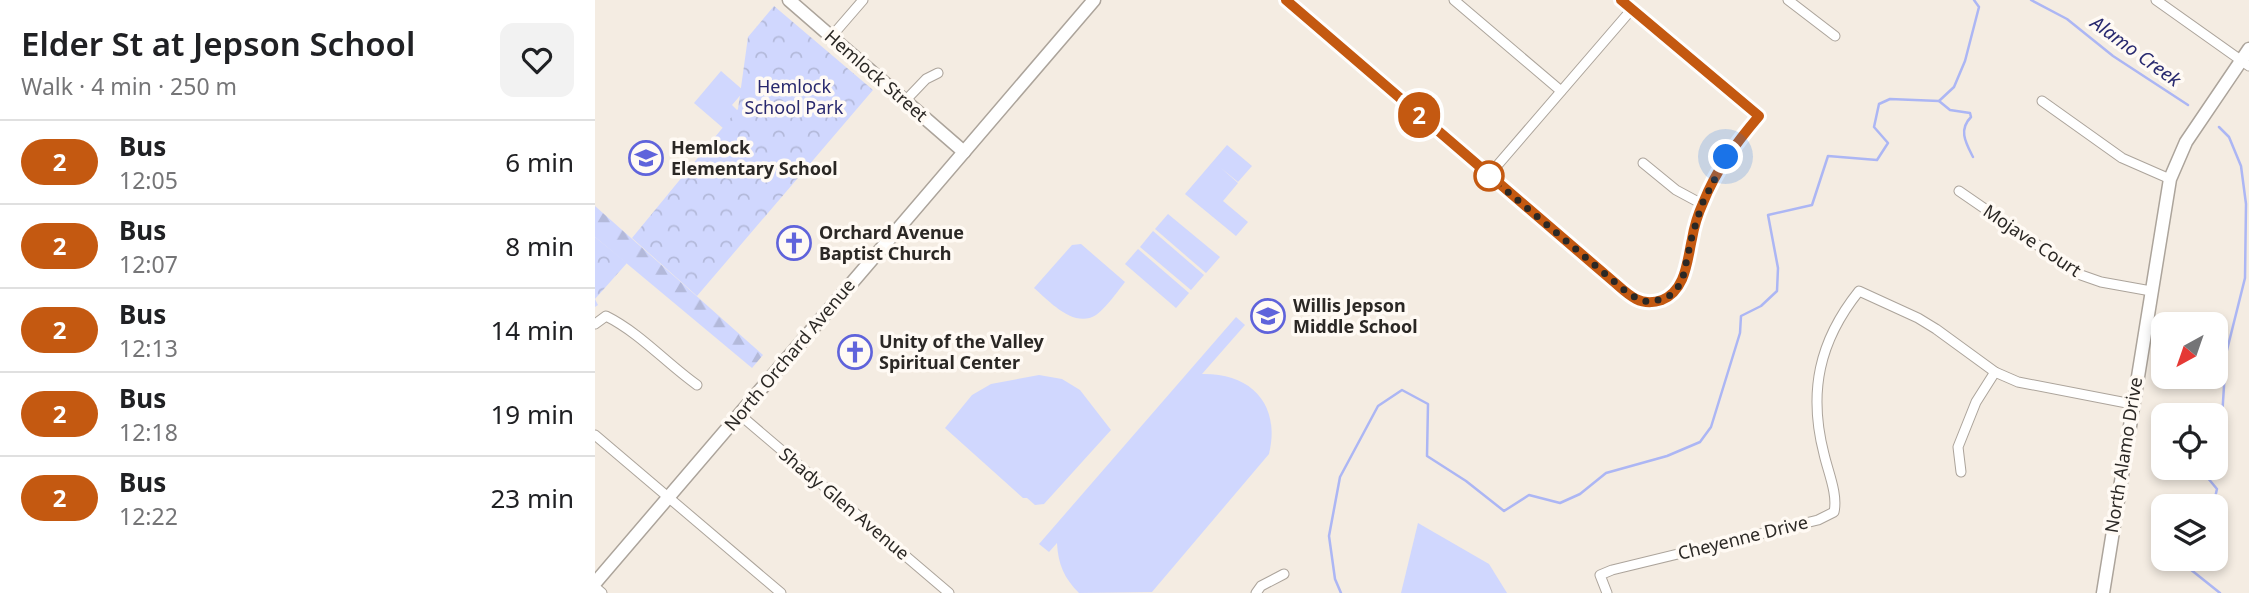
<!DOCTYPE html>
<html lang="en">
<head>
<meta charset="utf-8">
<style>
  body { margin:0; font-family:"Noto Sans",sans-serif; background:#f2f2f2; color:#202124; height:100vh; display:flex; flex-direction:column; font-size:26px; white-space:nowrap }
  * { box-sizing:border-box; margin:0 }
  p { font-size:23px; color:#757577 }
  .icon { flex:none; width:38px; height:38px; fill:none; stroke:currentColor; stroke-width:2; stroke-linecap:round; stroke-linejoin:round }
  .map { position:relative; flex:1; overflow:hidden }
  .details { display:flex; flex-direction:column; background:#fff; width:595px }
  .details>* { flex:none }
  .badge { padding:0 14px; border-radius:23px; font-size:24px; line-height:46px }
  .needle { width:46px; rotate:220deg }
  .fabs { position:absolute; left:1556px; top:312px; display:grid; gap:14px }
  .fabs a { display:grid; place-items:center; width:77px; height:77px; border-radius:14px; background:#fff; box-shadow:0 4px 10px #0003; font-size:35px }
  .you { position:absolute; width:35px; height:35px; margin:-18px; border:5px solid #fff; border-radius:50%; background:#1a73e8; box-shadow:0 0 0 10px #1a73e833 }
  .map>.badge { position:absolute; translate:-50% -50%; box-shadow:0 0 0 4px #fff }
  .round { display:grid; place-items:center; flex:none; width:74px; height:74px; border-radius:14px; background:#f2f2f2 }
  .summary { display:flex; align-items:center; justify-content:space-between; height:119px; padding:0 21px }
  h1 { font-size:33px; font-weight:600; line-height:52px }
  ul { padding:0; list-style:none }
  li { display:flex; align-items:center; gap:21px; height:84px; padding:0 21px; border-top:2px solid #e0e0e0 }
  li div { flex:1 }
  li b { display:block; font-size:26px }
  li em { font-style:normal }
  li .badge { min-width:77px; font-weight:700; text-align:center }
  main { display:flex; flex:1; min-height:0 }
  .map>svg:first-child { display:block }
  .green { fill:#d0d7fe }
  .forest { fill:url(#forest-firs) }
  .park { fill:url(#park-crowns) }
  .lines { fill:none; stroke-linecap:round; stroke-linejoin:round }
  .stream { stroke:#acb6f4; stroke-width:2.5 }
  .street-casing { stroke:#aca49b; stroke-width:11 }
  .secondary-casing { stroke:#aca49b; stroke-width:15 }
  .street { stroke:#fff; stroke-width:9 }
  .secondary { stroke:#fff; stroke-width:12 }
  .line-casing { stroke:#fff; stroke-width:16 }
  .line { stroke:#c45911; stroke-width:10 }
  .walk { stroke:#2b2825; stroke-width:7; stroke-dasharray:0 12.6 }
  .stop-dot { fill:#fff; stroke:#c45911; stroke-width:3.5 }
  .labels { text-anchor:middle; stroke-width:7; stroke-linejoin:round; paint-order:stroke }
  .street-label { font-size:18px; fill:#2b2825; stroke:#fffaf4 }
  .park-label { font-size:18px; fill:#28286e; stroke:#fffaf4 }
  .poi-label { font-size:18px; font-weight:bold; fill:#2b2825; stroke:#fffaf4; text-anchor:start }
  .water-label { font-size:19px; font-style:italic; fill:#292a70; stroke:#fffaf4 }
</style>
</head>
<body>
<main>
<section class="details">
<div class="summary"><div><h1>Elder St at Jepson School</h1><p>Walk · 4 min · 250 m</p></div><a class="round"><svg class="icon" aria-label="heart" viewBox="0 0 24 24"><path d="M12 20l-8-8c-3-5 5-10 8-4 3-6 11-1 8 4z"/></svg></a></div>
<ul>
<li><span class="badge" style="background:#c45911;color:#fff">2</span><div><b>Bus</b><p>12:05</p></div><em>6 min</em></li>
<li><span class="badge" style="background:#c45911;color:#fff">2</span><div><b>Bus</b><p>12:07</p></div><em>8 min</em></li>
<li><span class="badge" style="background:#c45911;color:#fff">2</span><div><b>Bus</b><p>12:13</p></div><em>14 min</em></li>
<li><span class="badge" style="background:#c45911;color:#fff">2</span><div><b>Bus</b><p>12:18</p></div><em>19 min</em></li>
<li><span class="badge" style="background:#c45911;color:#fff">2</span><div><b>Bus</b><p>12:22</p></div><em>23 min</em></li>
</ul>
</section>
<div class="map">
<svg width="1654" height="593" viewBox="0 0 1654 593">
  <defs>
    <pattern id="forest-firs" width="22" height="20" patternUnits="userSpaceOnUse" patternTransform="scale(1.75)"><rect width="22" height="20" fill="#d0d7fe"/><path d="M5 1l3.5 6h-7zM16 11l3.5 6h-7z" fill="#b3b9da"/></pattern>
    <pattern id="park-crowns" width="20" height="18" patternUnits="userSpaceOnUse" patternTransform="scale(1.75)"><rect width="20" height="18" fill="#d0d7fe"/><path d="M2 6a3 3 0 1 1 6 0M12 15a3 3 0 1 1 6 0" fill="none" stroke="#b3b9da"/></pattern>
  </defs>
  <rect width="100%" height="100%" fill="#f4ece2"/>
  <!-- green -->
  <g class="green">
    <polygon points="126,71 149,91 137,105 143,111 128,128 99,103"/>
    <polygon points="632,145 657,166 643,182 626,168 643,183 628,201 653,222 641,236 590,194"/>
    <polygon points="573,214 625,257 611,273 560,229"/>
    <polygon points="558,231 609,275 596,290 545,247"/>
    <path d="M486,244L530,282C523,291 510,309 501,315C479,329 454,301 439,288L477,245Z"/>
    <polygon points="543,249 594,293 581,308 530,264"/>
    <path d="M641,317L650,325L607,374C656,373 686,404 674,454L557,592L484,593C469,578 463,564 462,543L454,552L444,544Z"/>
    <polygon points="444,375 467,379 485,390 516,430 449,504 440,505 432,498 428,498 350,428 377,395 396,384"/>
    <polygon points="823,523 894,564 912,593 806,593"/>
  </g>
  <!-- forest -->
  <polygon class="forest" points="0,206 168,355 157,368 0,237"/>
  <!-- park -->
  <g class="park">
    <polygon points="179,6 278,90 102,296 37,238 143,109 153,37"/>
    <polygon points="0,237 32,263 0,299 3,305 0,307"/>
  </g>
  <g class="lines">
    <!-- stream -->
    <g class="stream">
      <polyline points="1436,0 1472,19 1518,56 1593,105"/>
      <path d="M1344,101L1355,110L1375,113L1376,117C1363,130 1371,143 1378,157"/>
      <polyline points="1620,455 1625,450 1631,354 1650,278 1651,204 1646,166 1634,137 1624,127"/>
      <polyline points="1613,467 1612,477 1622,489 1618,506"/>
      <polyline points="1592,558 1595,569 1625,593"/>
      <polyline points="746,593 740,579 734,536 745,477 783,406 807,390 833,404 832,456 871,481 909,511 934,495 965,503 985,494 1011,473 1072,456 1105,442 1116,427 1145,333 1146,316 1166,306 1182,291 1183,268 1173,215 1217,205 1233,156 1282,160 1293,143 1279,127 1284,104 1295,99 1344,101 1359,87 1370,61 1384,7 1379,0"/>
    </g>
    <!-- street casing -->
    <g class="street-casing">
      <g id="street">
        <path d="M691,0L1034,294C1049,305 1069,305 1082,289C1094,273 1093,251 1098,233C1112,188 1133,151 1164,116L1026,0"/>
        <polyline points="859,0 966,91"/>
        <polyline points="1193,0 1240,36"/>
        <polyline points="1561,0 1654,66"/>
        <polyline points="236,37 268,0"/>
        <polyline points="310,101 331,79 343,73"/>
        <polyline points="1447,101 1527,158 1575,179"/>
        <polyline points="1048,163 1081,190 1107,204"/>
        <polyline points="894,175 1037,9"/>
        <polyline points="1364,191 1486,275 1506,282 1556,291"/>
        <path d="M0,324L11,316C45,333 71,363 102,385"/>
        <polyline points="144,414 354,593"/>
        <polyline points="0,435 186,593"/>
        <polyline points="1366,472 1363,447 1381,402 1400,372"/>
        <polyline points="0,587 7,593"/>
        <polyline points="661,593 666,586 689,574"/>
        <path d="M1012,593L1005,575L1017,570L1223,520L1239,512C1243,494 1233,472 1229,454C1213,392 1224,341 1264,291L1323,318L1341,329L1400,372L1423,382L1537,404"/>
      </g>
    </g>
    <!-- secondary casing -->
    <g class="secondary-casing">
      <g id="secondary">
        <polyline points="194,0 369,152"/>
        <polyline points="0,583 499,0"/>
        <polyline points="1508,593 1575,179 1591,142 1654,49"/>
      </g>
    </g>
    <!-- street -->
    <use href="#street" class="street"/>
    <!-- secondary -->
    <use href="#secondary" class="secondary"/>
  </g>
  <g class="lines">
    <!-- line casing -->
    <g class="line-casing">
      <path id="line" d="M691,0L1019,282C1026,288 1033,295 1041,299C1049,303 1058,303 1067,300C1091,290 1092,261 1097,239C1099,227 1103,214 1108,203C1121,170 1141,143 1164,116L1026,0"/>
    </g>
    <!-- line -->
    <use href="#line" class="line"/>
    <!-- walk -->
    <polyline class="walk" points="894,176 1034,294 1048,301 1058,302 1074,296 1082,289 1088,277 1097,236 1107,204 1131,157"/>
  </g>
  <!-- icons -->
  <defs>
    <g id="school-ring" transform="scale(1.75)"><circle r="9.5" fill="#fffaf4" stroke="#5f63db" stroke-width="1.5"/><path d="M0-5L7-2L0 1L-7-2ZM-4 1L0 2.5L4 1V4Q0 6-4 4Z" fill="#5f63db"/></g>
    <g id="church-ring" transform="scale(1.75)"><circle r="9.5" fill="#fffaf4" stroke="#5f63db" stroke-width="1.5"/><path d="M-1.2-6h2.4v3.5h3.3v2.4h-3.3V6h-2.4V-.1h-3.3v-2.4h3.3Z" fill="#5f63db"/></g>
  </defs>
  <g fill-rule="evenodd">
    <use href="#school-ring" x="51" y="158"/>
    <use href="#church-ring" x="199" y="243"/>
    <use href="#school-ring" x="673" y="316"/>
    <use href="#church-ring" x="260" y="352"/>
  </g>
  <!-- markers -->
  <circle class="stop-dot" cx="894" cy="176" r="14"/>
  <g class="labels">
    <!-- street labels -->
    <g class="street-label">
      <text transform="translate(281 76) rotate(41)" y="6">Hemlock Street</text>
      <text transform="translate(1437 241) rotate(34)" y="6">Mojave Court</text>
      <text transform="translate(195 355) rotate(-50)" y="6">North Orchard Avenue</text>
      <text transform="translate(1529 455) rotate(-81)" y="6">North Alamo Drive</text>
      <text transform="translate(249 504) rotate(40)" y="6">Shady Glen Avenue</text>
      <text transform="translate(1148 538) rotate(-14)" y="6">Cheyenne Drive</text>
    </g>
    <!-- park labels -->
    <g class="park-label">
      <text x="199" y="93">Hemlock<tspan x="199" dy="21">School Park</tspan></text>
    </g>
    <!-- poi labels -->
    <g class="poi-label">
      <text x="76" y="154">Hemlock<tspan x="76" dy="21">Elementary School</tspan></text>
      <text x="224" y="239">Orchard Avenue<tspan x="224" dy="21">Baptist Church</tspan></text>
      <text x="698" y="312">Willis Jepson<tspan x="698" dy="21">Middle School</tspan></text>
      <text x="284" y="348">Unity of the Valley<tspan x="284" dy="21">Spiritual Center</tspan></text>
    </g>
    <!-- water labels -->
    <g class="water-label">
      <text transform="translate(1541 51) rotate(36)" y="7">Alamo Creek</text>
    </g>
  </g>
</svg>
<div class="fabs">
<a><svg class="needle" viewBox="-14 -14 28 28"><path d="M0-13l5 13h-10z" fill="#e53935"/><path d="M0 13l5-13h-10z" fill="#757577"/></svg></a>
<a><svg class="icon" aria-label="locate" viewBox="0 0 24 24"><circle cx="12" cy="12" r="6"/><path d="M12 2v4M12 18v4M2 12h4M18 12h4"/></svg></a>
<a><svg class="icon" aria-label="layers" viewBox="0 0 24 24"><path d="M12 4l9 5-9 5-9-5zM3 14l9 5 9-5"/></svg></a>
</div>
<div class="you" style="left:1131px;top:157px"></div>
<b class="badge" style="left:824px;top:115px;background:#c45911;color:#fff">2</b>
</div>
</main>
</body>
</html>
